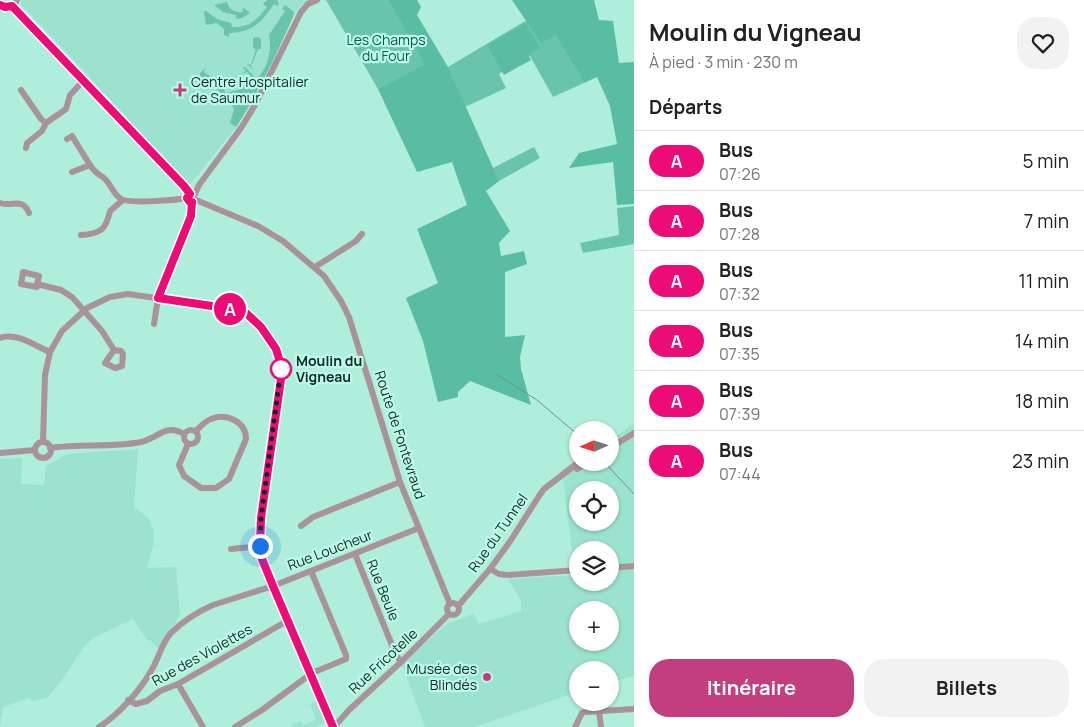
<!DOCTYPE html>
<html lang="fr">
<head>
<meta charset="utf-8">
<style>
  body { margin:0; font-family:Manrope,sans-serif; background:#f2f2f2; color:#222; height:100vh; display:flex; flex-direction:column; font-size:19px; white-space:nowrap }
  * { box-sizing:border-box; margin:0 }
  p { font-size:16px; color:#767676 }
  .icon { flex:none; width:28px; height:28px; fill:none; stroke:currentColor; stroke-width:2; stroke-linecap:round; stroke-linejoin:round }
  .map { position:relative; flex:1; overflow:hidden }
  .drawer { display:flex; flex-direction:column; background:#fff; width:450px }
  .drawer>* { flex:none }
  .badge { padding:0 10px; border-radius:16px; font-size:18px; line-height:32px }
  .needle { width:32px; rotate:267deg }
  .buttons { position:absolute; left:569px; top:421px; display:grid; gap:10px }
  .buttons a { display:grid; place-items:center; width:50px; height:50px; border-radius:50%; background:#fff; box-shadow:0 1px 4px #0004; font-size:25px }
  .you { position:absolute; width:25px; height:25px; margin:-12px; border:4px solid #fff; border-radius:50%; background:#1a73e8; box-shadow:0 0 0 8px #1a73e833 }
  .map>.badge { position:absolute; translate:-50% -50%; box-shadow:0 0 0 2px #fff }
  h2 { padding:0 15px; font-size:19px; line-height:45px }
  .round { display:grid; place-items:center; flex:none; width:52px; height:52px; border-radius:20px; background:#f2f2f2 }
  .head { display:flex; align-items:center; justify-content:space-between; height:85px; padding:0 15px }
  h1 { font-size:24px; font-weight:700; line-height:38px }
  .button { display:flex; gap:10px; margin-top:auto; padding:10px 15px }
  .button a { flex:1; height:58px; border-radius:20px; background:#c33e7f; color:#fff; font-size:20px; font-weight:700; line-height:58px; text-align:center }
  .button a+a { background:#f2f2f2; color:#222 }
  ul { padding:0; list-style:none }
  li { display:flex; align-items:center; gap:15px; height:60px; padding:0 15px; border-top:1px solid #e0e0e0 }
  li div { flex:1 }
  li b { display:block; font-size:19px }
  li em { font-style:normal }
  li .badge { min-width:55px; font-weight:700; text-align:center }
  main { display:flex; flex:1; min-height:0 }
  .map>svg:first-child { display:block }
  .built { fill:#9be3ce; fill-rule:evenodd }
  .green { fill:#6ac4ac }
  .forest { fill:#59bda3 }
  .lines { fill:none; stroke-linecap:round; stroke-linejoin:round }
  .minor { stroke:#aa929a; stroke-width:6 }
  .rail { stroke:#679588; stroke-width:1 }
  .line-casing { stroke:#fff; stroke-width:11 }
  .line { stroke:#eb0c77; stroke-width:8 }
  .walk { stroke:#102a23; stroke-width:5; stroke-dasharray:0 9 }
  .poi-dot { fill:#c33e7f; stroke:#bcfbe8; stroke-width:2 }
  .stop-dot { fill:#fff; stroke:#eb0c77; stroke-width:2.5 }
  .labels { text-anchor:middle; stroke-width:4.5; stroke-linejoin:round; paint-order:stroke }
  .park-label { font-size:14px; fill:#055c4b; stroke:#bcfbe8 }
  .poi-label { font-size:14px; fill:#102a23; stroke:#bcfbe8; text-anchor:start }
  .stop-label { font-size:14px; font-weight:bold; fill:#102a23; stroke:#bcfbe8; text-anchor:start }
  .street-label { font-size:14px; fill:#102a23; stroke:#bcfbe8 }
</style>
</head>
<body>
<main>
<div class="map">
<svg width="634" height="727" viewBox="0 0 634 727">
  <rect width="100%" height="100%" fill="#afeedb"/>
  <!-- built -->
  <g class="built">
    <polygon points="21,0 310,0 301,5 293,17 253,102 236,127 189,186 72,58 21,5"/>
    <path d="M634,423V676L610,682V670H578L577,692L475,727H425L401,662L447,624L473,614L479,624L521,611V601L508,579L575,575L562,470L577,460L578,462H610V441ZM578,490H610V522H578ZM578,550H610V582H578ZM578,610H610V642H578Z"/>
    <polygon points="138,449 134,507 149,519 154,531 153,547 147,568 176,567 180,614 172,629 158,648 150,640 147,640 133,619 93,638 83,648 62,680 47,698 33,701 29,698 3,707 0,727 0,459 22,458 21,484 44,485 46,466 67,454"/>
    <polygon points="316,701 325,723 315,727 293,727 291,724 301,721 303,725 315,720 316,718 310,704"/>
  </g>
  <!-- green -->
  <g class="green">
    <path d="M267,0H277L279,4L277,6L274,4C261,23 253,32 229,33V37L224,35V29L217,23L206,25L204,11H206L217,19L231,23L232,27C249,28 257,20 267,7L263,4Z"/>
    <polygon points="326,0 388,0 426,64 378,89"/>
    <path d="M227,2C229,10 235,13 243,12L242,9L244,8L250,13L242,18L236,19V15L223,12L214,5Z"/>
    <path d="M285,5L294,12L293,17C276,55 259,92 236,127L230,123L234,109L225,96L200,76V73L206,68L204,72L210,76L223,80L225,93L238,90L255,80L247,72L229,79L228,83L227,74L229,78L237,76L246,71L243,68L245,67L257,79C268,66 272,51 269,35L285,11L282,9Z"/>
    <polygon points="527,20 555,35 584,83 553,97 530,56 499,74 506,88 465,107 448,67"/>
    <polygon points="258,37 261,39 261,49 258,49 251,67 253,70 247,64 251,65 256,49 253,48 253,38"/>
    <polygon points="534,147 540,158 499,181 493,168"/>
    <polygon points="634,206 634,244 583,253 580,243 619,235 617,208"/>
  </g>
  <!-- forest -->
  <g class="forest">
    <polygon points="388,0 417,0 421,7 417,15 448,67 499,181 486,191 510,231 499,243 501,256 524,251 527,264 505,272 505,337 525,335 520,357 521,369 531,405 470,381 458,392 458,397 438,402 423,341 406,298 438,283 417,229 467,205 452,162 417,172 378,89 425,64"/>
    <polygon points="512,0 594,0 599,20 613,21 619,63 634,62 634,204 617,205 613,162 569,168 579,153 617,144 610,106 597,77 584,83 555,35 541,43"/>
    <polygon points="526,23 540,48 528,55 531,60 504,75 487,45"/>
  </g>
  <g class="lines">
    <!-- minor -->
    <g class="minor">
      <polyline points="0,5 9,7 15,4 17,0"/>
      <polyline points="13,6 184,186 190,193"/>
      <polyline points="21,90 41,119 46,123"/>
      <polyline points="67,139 72,136 90,165"/>
      <polyline points="26,148 27,143 42,131 46,123 66,109 70,95 83,81"/>
      <path d="M72,172L90,165C94,172 98,174 104,178C111,184 113,194 121,199C130,204 176,200 187,198"/>
      <polyline points="195,194 199,185 241,128 255,105 301,12 308,4 317,0"/>
      <polyline points="196,200 258,226 283,241 324,276 341,301 349,317 400,482 450,604"/>
      <path d="M0,203C13,207 22,197 29,213"/>
      <path d="M81,235C100,234 106,230 110,211L123,200"/>
      <polyline points="315,267 356,241 362,234"/>
      <polyline points="37,284 39,276 23,272 21,284 37,287 37,284 61,290 72,297 102,331 114,350 121,351 123,354 122,366 115,368 105,363 114,350"/>
      <polyline points="154,324 158,298 162,285 191,216 193,202"/>
      <path d="M0,338C17,332 35,346 50,352"/>
      <circle cx="191" cy="437" r="7"/>
      <path d="M43,442L45,375L50,352L62,331L87,308L110,297L128,294L233,309C259,315 278,344 282,370L260,528V546L262,559L271,582L333,727"/>
      <circle cx="43" cy="450" r="8"/>
      <path d="M188,444L179,465L184,476L201,488H216L229,479L246,439C246,421 226,413 211,419C205,421 200,427 196,431"/>
      <path d="M50,448C80,443 111,448 141,442C159,438 165,423 184,434"/>
      <polyline points="610,448 634,433"/>
      <polyline points="0,453 35,450"/>
      <polyline points="577,469 587,462"/>
      <polyline points="301,526 313,517 400,482"/>
      <polyline points="231,549 260,546"/>
      <polyline points="355,554 396,655 401,662"/>
      <polyline points="610,568 634,566"/>
      <polyline points="490,569 499,574 507,575 578,570"/>
      <circle cx="453" cy="609" r="6"/>
      <polyline points="458,606 490,569 511,540 539,496 544,489 579,462"/>
      <polyline points="178,684 203,727"/>
      <polyline points="128,700 136,704 147,701 160,691 178,684 287,621"/>
      <polyline points="599,711 601,727"/>
      <path d="M99,727C118,715 140,691 151,671C159,658 161,644 171,633C183,621 197,612 213,605L273,586L419,528"/>
      <polyline points="235,727 262,710 312,673 346,659 346,655 311,571"/>
      <polyline points="334,727 349,710 401,662 449,614"/>
      <polyline points="575,727 582,713 585,712 634,709"/>
    </g>
    <!-- rail -->
    <g class="rail">
      <polyline points="496,374 537,400 578,435"/>
      <polyline points="604,462 634,494"/>
    </g>
  </g>
  <g class="lines">
    <!-- line casing -->
    <g class="line-casing">
      <polyline id="line" points="0,5 5,7 12,6 184,186 190,194 187,198 190,202 192,202 191,216 158,298 232,309 246,313 261,327 276,349 280,362 281,379 261,518 260,546 262,559 273,586 333,727"/>
    </g>
    <!-- line -->
    <use href="#line" class="line"/>
    <!-- walk -->
    <polyline class="walk" points="260,546 261,518 281,369"/>
  </g>
  <!-- markers -->
  <g class="poi-dot">
    <path d="M177.5 82.5h5v5h5v5h-5v5h-5v-5h-5v-5h5z"/>
    <circle cx="487" cy="677" r="5"/>
  </g>
  <circle class="stop-dot" cx="281" cy="369" r="10"/>
  <g class="labels">
    <!-- park labels -->
    <g class="park-label">
      <text x="386" y="45">Les Champs<tspan x="386" dy="16">du Four</tspan></text>
    </g>
    <!-- poi labels -->
    <g class="poi-label">
      <text x="191" y="87">Centre Hospitalier<tspan x="191" dy="16">de Saumur</tspan></text>
      <text x="477" y="674" text-anchor="end">Musée des<tspan x="477" dy="16">Blindés</tspan></text>
    </g>
    <!-- stop labels -->
    <g class="stop-label">
      <text x="296" y="366">Moulin du<tspan x="296" dy="16">Vigneau</tspan></text>
    </g>
    <!-- street labels -->
    <g class="street-label">
      <text transform="translate(400 435) rotate(72)" y="5">Route de Fontevraud</text>
      <text transform="translate(498 533) rotate(-55)" y="5">Rue du Tunnel</text>
      <text transform="translate(330 550) rotate(-21)" y="5">Rue Loucheur</text>
      <text transform="translate(383 590) rotate(68)" y="5">Rue Beule</text>
      <text transform="translate(202 655) rotate(-29)" y="5">Rue des Violettes</text>
      <text transform="translate(383 661) rotate(-43)" y="5">Rue Fricotelle</text>
    </g>
  </g>
</svg>
<div class="buttons">
<a><svg class="needle" viewBox="-14 -14 28 28"><path d="M0-13l5 13h-10z" fill="#e53935"/><path d="M0 13l5-13h-10z" fill="#767676"/></svg></a>
<a><svg class="icon" aria-label="locate" viewBox="0 0 24 24"><circle cx="12" cy="12" r="6"/><path d="M12 2v4M12 18v4M2 12h4M18 12h4"/></svg></a>
<a><svg class="icon" aria-label="layers" viewBox="0 0 24 24"><path d="M12 4l9 5-9 5-9-5zM3 14l9 5 9-5"/></svg></a>
<a>+</a>
<a>−</a>
</div>
<div class="you" style="left:260px;top:546px"></div>
<b class="badge" style="left:230px;top:309px;background:#eb0c77;color:#fff">A</b>
</div>
<section class="drawer">
<div class="head"><div><h1>Moulin du Vigneau</h1><p>À pied · 3 min · 230 m</p></div><a class="round"><svg class="icon" aria-label="heart" viewBox="0 0 24 24"><path d="M12 20l-8-8c-3-5 5-10 8-4 3-6 11-1 8 4z"/></svg></a></div>
<h2>Départs</h2>
<ul>
<li><span class="badge" style="background:#eb0c77;color:#fff">A</span><div><b>Bus</b><p>07:26</p></div><em>5 min</em></li>
<li><span class="badge" style="background:#eb0c77;color:#fff">A</span><div><b>Bus</b><p>07:28</p></div><em>7 min</em></li>
<li><span class="badge" style="background:#eb0c77;color:#fff">A</span><div><b>Bus</b><p>07:32</p></div><em>11 min</em></li>
<li><span class="badge" style="background:#eb0c77;color:#fff">A</span><div><b>Bus</b><p>07:35</p></div><em>14 min</em></li>
<li><span class="badge" style="background:#eb0c77;color:#fff">A</span><div><b>Bus</b><p>07:39</p></div><em>18 min</em></li>
<li><span class="badge" style="background:#eb0c77;color:#fff">A</span><div><b>Bus</b><p>07:44</p></div><em>23 min</em></li>
</ul>
<div class="button"><a>Itinéraire</a><a>Billets</a></div>
</section>
</main>
</body>
</html>
